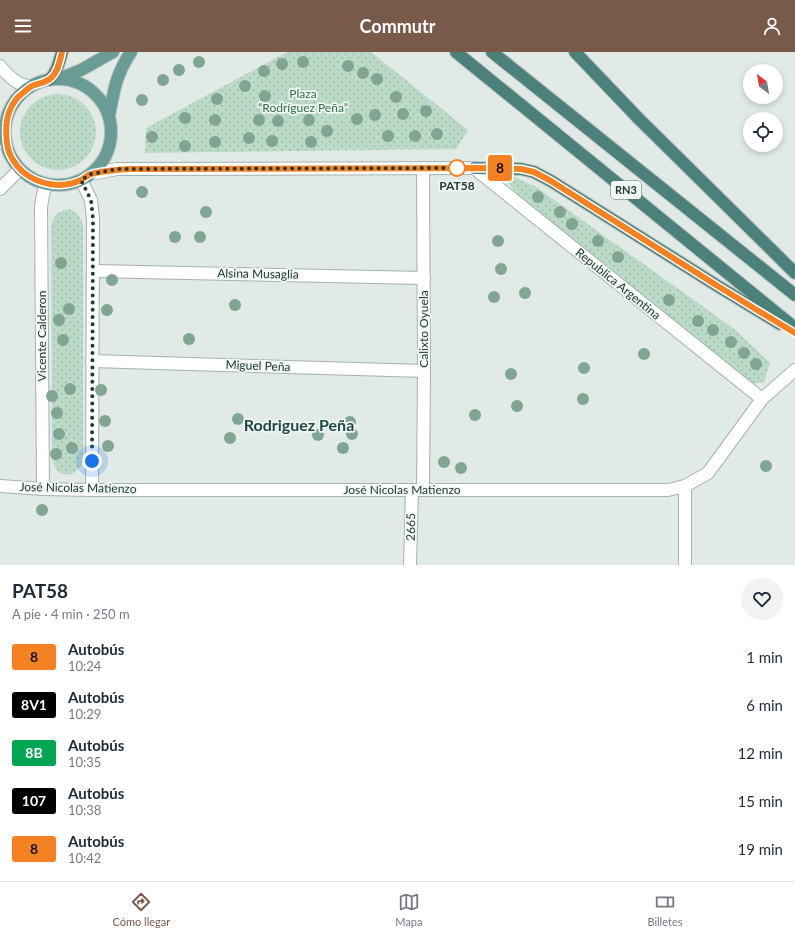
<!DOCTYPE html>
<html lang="es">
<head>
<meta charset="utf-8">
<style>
  body { margin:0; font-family:Lato,sans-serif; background:#f2f2f3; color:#1f2937; height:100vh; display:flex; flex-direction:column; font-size:15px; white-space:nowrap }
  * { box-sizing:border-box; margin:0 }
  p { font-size:13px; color:#747a83 }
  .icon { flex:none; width:22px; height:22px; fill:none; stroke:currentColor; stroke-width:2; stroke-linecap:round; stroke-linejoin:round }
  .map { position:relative; height:513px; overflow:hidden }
  .sheet { display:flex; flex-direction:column; background:#fff; flex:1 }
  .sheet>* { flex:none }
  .badge { padding:0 8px; border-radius:3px; font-size:14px; line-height:26px }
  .needle { width:26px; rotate:329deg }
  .tools { position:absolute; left:743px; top:12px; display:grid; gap:8px }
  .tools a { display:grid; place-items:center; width:40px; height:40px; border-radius:50%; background:#fff; box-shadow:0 2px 6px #0003; font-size:20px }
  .you { position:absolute; width:20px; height:20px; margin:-10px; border:3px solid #fff; border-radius:50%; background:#1a73e8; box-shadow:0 0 0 6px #1a73e833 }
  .map>.badge { position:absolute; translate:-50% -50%; box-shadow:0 0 0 2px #fff }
  .round { display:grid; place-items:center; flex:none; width:42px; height:42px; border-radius:21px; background:#f2f2f3 }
  .overview { display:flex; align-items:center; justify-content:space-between; height:68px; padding:0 12px }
  h1 { font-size:19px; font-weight:700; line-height:30px }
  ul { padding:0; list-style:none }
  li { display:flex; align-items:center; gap:12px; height:48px; padding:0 12px }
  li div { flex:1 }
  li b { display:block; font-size:15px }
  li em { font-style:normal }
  li .badge { min-width:44px; font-weight:700; text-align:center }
  header { display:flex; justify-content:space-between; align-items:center; height:52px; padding:0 12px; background:#79594a; color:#fff; font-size:18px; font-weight:700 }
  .dock { display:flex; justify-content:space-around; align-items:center; height:56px; border-top:1px solid #e0e1e3; background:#fff; font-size:11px; color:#747a83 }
  .dock a { display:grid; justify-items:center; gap:2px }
  .dock .on { color:#79594a }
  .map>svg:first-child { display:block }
  .grass { fill:url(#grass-dots) }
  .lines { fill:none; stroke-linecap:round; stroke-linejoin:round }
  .minor-casing { stroke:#a4b1ae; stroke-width:14 }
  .tertiary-casing { stroke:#a4b1ae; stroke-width:14 }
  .primary-casing { stroke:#bdc4c3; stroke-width:14 }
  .trunk-casing { stroke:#bdc4c3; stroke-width:14 }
  .minor { stroke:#fff; stroke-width:12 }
  .tertiary { stroke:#fff; stroke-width:12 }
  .primary { stroke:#689c95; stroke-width:12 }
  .trunk { stroke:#4c807a; stroke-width:12 }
  .tree { fill:#80a593 }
  .line-casing { stroke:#fff; stroke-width:9 }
  .line { stroke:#f58220; stroke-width:6 }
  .walk { stroke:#223936; stroke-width:4; stroke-dasharray:0 7.2 }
  .stop-dot { fill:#fff; stroke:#f58220; stroke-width:2 }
  .labels { text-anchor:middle; stroke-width:3.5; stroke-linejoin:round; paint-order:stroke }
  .shield { fill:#f1f7f5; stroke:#60726f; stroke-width:1 }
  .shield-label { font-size:11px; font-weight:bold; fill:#223936 }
  .park-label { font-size:12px; fill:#306d4f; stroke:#f1f7f5 }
  .stop-label { font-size:12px; font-weight:bold; fill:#223936; stroke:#f1f7f5 }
  .street-label { font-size:12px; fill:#223936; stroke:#f1f7f5 }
  .district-label { font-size:16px; font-weight:bold; fill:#204944; stroke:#f1f7f5 }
</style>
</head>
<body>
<header><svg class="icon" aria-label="menu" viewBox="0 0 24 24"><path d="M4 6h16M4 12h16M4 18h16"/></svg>Commutr<svg class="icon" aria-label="person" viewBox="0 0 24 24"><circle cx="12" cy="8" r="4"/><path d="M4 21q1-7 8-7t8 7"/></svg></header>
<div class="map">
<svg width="795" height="513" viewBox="0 0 795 513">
  <defs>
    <pattern id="grass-dots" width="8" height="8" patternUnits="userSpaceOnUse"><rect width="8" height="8" fill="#bbdac7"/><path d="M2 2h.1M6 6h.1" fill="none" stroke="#a0bcac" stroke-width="1.8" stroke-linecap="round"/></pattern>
  </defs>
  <rect width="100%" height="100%" fill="#e1eae7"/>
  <!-- grass -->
  <g class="grass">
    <polygon points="287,0 371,0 468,78 456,97 145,101 146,76"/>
    <circle cx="58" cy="80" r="38"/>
    <polygon points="495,116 536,135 733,276 770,311 764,330 752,332 521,146"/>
    <path d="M69,157C78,160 80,165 83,173V408C81,420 67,428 57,418C54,414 53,410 52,406L51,174C54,163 58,159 69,157Z"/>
  </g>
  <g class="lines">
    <!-- minor casing -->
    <g class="minor-casing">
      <g id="minor">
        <polyline points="423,116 424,319 423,438"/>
        <polyline points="474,116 762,347"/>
        <polyline points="81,128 91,148 93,167 92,438"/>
        <polyline points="0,137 20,117"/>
        <polyline points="93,219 424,226"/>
        <polyline points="92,309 424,319"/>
        <polyline points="0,434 43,437 92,438 668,438 685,434 708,421 762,347 795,318"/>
        <polyline points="685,434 685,513"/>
        <polyline points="43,437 41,155 43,143 46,132"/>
        <polyline points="410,513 412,438"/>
      </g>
    </g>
    <!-- tertiary casing -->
    <g class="tertiary-casing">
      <g id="tertiary">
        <path d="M0,14C7,23 19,35 32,34"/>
        <polyline points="0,83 7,95"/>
        <polyline points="91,122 117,117 144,117 474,116"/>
      </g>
    </g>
    <!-- primary casing -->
    <g class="primary-casing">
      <g id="primary">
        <polyline points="59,27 81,18 113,0"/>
        <circle cx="58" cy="80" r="53"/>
        <path d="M109,64C114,38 116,22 131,0"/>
      </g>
    </g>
    <!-- trunk casing -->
    <g class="trunk-casing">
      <g id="trunk">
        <polyline points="456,0 795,276"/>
        <polyline points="492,0 795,243"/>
        <polyline points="575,0 639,67 795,221"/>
        <path d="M49,28C57,21 59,10 62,0"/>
        <polyline points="474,116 521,117 534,120 551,129 716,233 780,272"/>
      </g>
    </g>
    <!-- minor -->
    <use href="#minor" class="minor"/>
    <!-- tertiary -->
    <use href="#tertiary" class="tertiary"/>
    <!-- primary -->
    <use href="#primary" class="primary"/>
    <!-- trunk -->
    <use href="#trunk" class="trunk"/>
  </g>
  <!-- trees -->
  <g class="tree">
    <circle cx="199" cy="10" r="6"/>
    <circle cx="303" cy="10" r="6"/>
    <circle cx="282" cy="12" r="6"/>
    <circle cx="348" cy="14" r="6"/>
    <circle cx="179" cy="18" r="6"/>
    <circle cx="264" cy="19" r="6"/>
    <circle cx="363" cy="21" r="6"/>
    <circle cx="377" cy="27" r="6"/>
    <circle cx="163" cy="28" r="6"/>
    <circle cx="245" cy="34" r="6"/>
    <circle cx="265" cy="44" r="6"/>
    <circle cx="396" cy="45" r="6"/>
    <circle cx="217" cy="47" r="6"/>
    <circle cx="142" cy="48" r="6"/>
    <circle cx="426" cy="59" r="6"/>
    <circle cx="403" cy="62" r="6"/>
    <circle cx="375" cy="63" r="6"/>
    <circle cx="185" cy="66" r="6"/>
    <circle cx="357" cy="67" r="6"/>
    <circle cx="215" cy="68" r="6"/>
    <circle cx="259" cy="68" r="6"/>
    <circle cx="309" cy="68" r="6"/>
    <circle cx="278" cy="69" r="6"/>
    <circle cx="327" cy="79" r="6"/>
    <circle cx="437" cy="82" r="6"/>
    <circle cx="388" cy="84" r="6"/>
    <circle cx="415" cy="84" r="6"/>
    <circle cx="152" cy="85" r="6"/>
    <circle cx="249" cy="86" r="6"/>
    <circle cx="272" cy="89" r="6"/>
    <circle cx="215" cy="90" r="6"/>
    <circle cx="311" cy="90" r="6"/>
    <circle cx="185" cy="94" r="6"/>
    <circle cx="142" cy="140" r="6"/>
    <circle cx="538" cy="145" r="6"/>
    <circle cx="206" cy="160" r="6"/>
    <circle cx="560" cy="160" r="6"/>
    <circle cx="572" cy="172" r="6"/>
    <circle cx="175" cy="185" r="6"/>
    <circle cx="200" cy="185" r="6"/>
    <circle cx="498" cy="189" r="6"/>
    <circle cx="598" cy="189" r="6"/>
    <circle cx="618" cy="205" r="6"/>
    <circle cx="61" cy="211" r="6"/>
    <circle cx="501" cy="217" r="6"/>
    <circle cx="112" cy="228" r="6"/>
    <circle cx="525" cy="241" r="6"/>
    <circle cx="494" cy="245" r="6"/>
    <circle cx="669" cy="248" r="6"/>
    <circle cx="235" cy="253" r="6"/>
    <circle cx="69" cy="257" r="6"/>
    <circle cx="107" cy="258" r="6"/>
    <circle cx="59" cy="268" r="6"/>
    <circle cx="698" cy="269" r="6"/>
    <circle cx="713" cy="278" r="6"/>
    <circle cx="189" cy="287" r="6"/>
    <circle cx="63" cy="288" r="6"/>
    <circle cx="731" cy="290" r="6"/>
    <circle cx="744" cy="301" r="6"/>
    <circle cx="644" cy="302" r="6"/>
    <circle cx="756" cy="312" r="6"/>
    <circle cx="584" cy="316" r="6"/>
    <circle cx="511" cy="322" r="6"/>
    <circle cx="70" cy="337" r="6"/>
    <circle cx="101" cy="338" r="6"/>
    <circle cx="52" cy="344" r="6"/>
    <circle cx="583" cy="347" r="6"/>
    <circle cx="517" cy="354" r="6"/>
    <circle cx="57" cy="361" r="6"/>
    <circle cx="475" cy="363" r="6"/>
    <circle cx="238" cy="367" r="6"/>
    <circle cx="105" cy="369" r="6"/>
    <circle cx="350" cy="370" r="6"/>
    <circle cx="59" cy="382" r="6"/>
    <circle cx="352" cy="382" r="6"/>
    <circle cx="318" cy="383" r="6"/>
    <circle cx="230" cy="386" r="6"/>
    <circle cx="108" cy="394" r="6"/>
    <circle cx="72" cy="396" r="6"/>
    <circle cx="343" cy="396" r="6"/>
    <circle cx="56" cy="402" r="6"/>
    <circle cx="444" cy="410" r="6"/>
    <circle cx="766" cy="414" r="6"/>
    <circle cx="461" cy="416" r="6"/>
    <circle cx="42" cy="458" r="6"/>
  </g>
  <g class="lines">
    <!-- line casing -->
    <g class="line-casing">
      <path id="line" d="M62,0C60,9 58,19 52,25C47,31 39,31 32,34C28,36 22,42 18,45C6,59 5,74 7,91C8,102 15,113 23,120C39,133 62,137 81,128C84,127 87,123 91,122C94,121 97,121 100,120C110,119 120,117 130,117L495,116L521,117L534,120L551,129L716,233L795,281"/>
    </g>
    <!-- line -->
    <use href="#line" class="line"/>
    <!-- walk -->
    <polyline class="walk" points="92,409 93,167 91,148 81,128 91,122 117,117 462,116 457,116"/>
  </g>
  <!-- markers -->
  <circle class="stop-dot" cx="457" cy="116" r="8"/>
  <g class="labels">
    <!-- shield labels -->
    <rect class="shield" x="611" y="129" width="30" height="18" rx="3"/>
    <g class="shield-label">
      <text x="626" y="142">RN3</text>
    </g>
    <!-- park labels -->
    <g class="park-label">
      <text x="303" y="46">Plaza<tspan x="303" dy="14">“Rodríguez Peña”</tspan></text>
    </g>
    <!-- stop labels -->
    <g class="stop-label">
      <text x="457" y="138">PAT58</text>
    </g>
    <!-- street labels -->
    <g class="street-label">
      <text transform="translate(258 222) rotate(1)" y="4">Alsina Musaglia</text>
      <text transform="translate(618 232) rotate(39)" y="4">Republica Argentina</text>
      <text transform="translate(424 277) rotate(-90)" y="4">Calixto Oyuela</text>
      <text transform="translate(42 284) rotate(-90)" y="4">Vicente Calderon</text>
      <text transform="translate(258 314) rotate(2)" y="4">Miguel Peña</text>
      <text transform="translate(78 436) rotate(1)" y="4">José Nicolas Matienzo</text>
      <text x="402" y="442">José Nicolas Matienzo</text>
      <text transform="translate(411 475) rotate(-89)" y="4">2665</text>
    </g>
    <!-- district labels -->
    <g class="district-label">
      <text x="299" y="379">Rodriguez Peña</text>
    </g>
  </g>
</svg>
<div class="tools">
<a><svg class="needle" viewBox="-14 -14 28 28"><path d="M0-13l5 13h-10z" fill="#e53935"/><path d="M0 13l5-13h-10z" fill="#747a83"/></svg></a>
<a><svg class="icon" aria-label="locate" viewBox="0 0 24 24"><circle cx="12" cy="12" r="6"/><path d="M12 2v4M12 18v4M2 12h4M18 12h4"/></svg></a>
</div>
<div class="you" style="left:92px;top:409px"></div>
<b class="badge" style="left:500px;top:116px;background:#f58220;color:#111">8</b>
</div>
<section class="sheet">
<div class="overview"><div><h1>PAT58</h1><p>A pie · 4 min · 250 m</p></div><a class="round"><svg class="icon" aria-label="heart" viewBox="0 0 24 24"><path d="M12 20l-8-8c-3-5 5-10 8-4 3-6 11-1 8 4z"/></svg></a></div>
<ul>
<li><span class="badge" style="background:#f58220;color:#111">8</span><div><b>Autobús</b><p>10:24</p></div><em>1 min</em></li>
<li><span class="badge" style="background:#000;color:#fff">8V1</span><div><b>Autobús</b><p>10:29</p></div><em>6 min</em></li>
<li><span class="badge" style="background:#00a651;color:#fff">8B</span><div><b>Autobús</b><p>10:35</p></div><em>12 min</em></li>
<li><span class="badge" style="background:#000;color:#fff">107</span><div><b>Autobús</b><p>10:38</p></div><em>15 min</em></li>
<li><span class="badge" style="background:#f58220;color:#111">8</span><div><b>Autobús</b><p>10:42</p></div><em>19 min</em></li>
</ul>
</section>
<nav class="dock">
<a class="on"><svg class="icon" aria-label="directions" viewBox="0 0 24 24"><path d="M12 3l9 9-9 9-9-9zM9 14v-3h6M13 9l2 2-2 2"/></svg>Cómo llegar</a>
<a><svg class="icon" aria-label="map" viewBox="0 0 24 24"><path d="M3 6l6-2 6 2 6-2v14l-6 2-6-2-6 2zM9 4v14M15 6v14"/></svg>Mapa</a>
<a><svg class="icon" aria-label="tickets" viewBox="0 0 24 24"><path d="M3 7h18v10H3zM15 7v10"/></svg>Billetes</a>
</nav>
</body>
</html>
